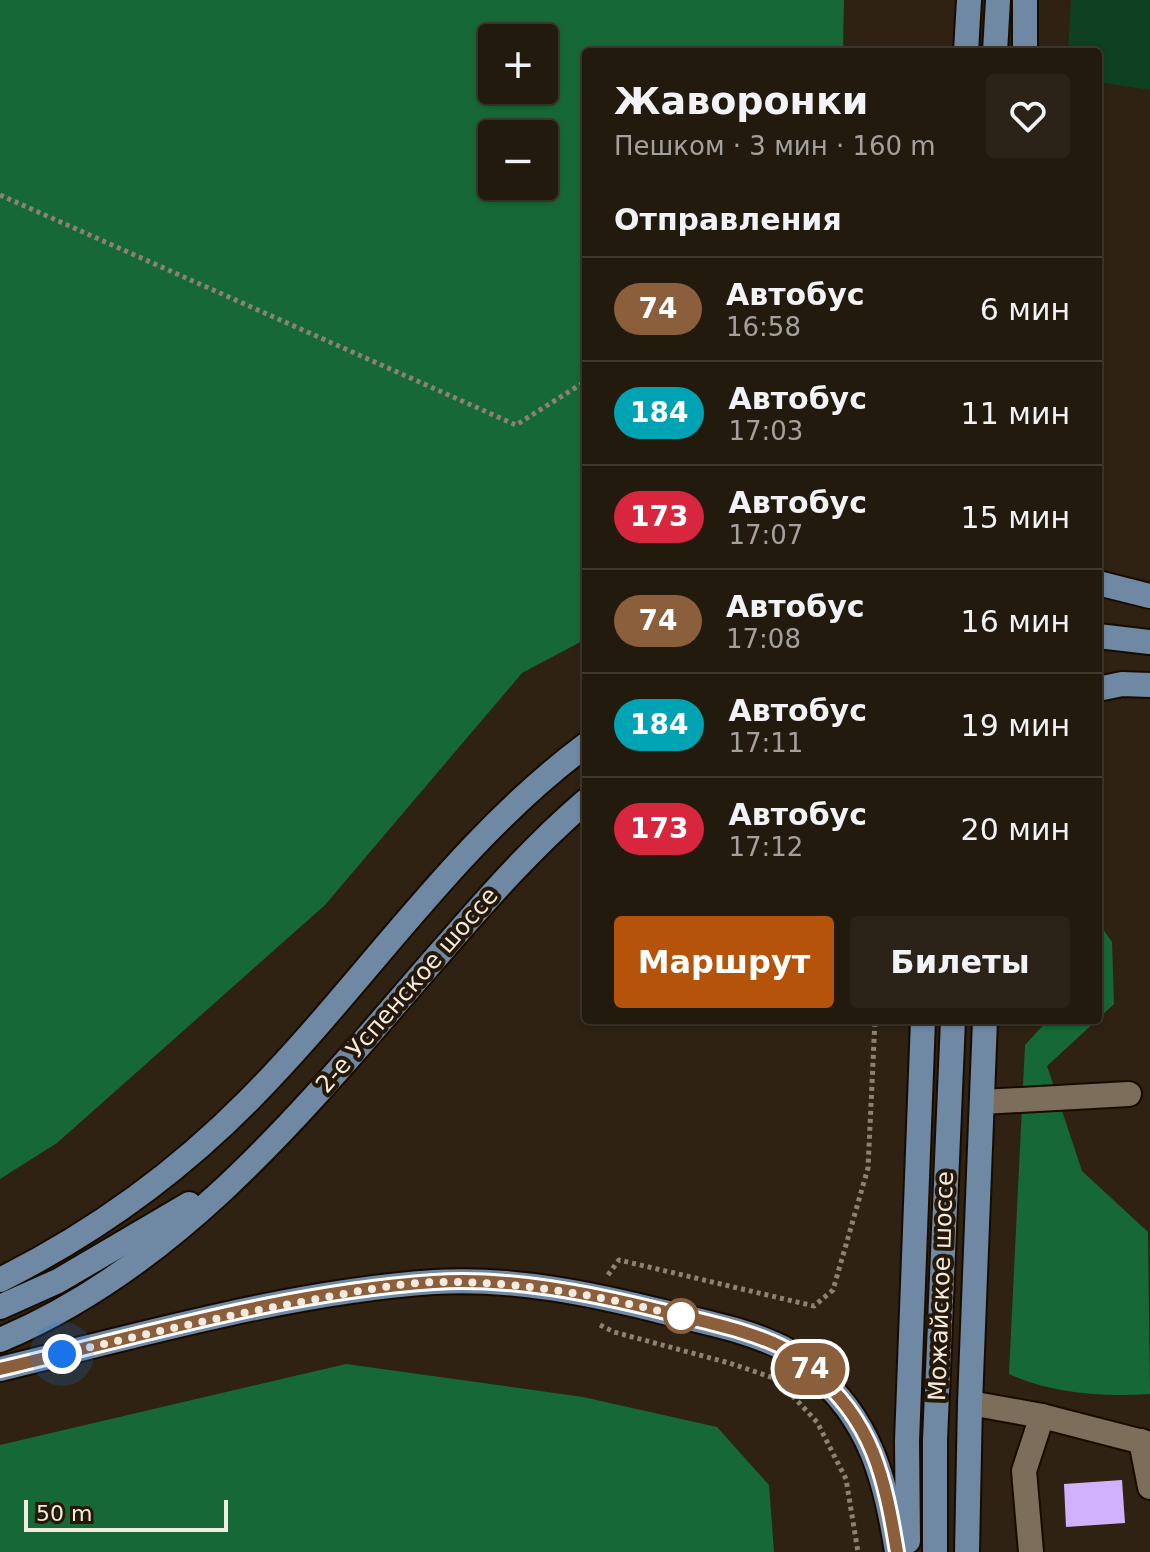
<!DOCTYPE html>
<html lang="ru">
<head>
<meta charset="utf-8">
<style>
  body { margin:0; font-family:"DejaVu Sans",sans-serif; background:#2b2317; color:#f1f3f6; height:100vh; display:flex; flex-direction:column; font-size:30px; white-space:nowrap }
  * { box-sizing:border-box; margin:0 }
  p { font-size:26px; color:#a3a19e }
  .icon { flex:none; width:44px; height:44px; fill:none; stroke:currentColor; stroke-width:2; stroke-linecap:round; stroke-linejoin:round }
  .map { position:relative; flex:1; overflow:hidden }
  .side { position:absolute; left:582px; top:48px; width:520px; height:976px; display:flex; flex-direction:column; background:#231a0e; border-radius:8px; box-shadow:0 2px 6px #0004,0 0 0 2px #40382e }
  .side>* { flex:none }
  .badge { padding:0 16px; border-radius:26px; font-size:28px; line-height:52px }
  .tools { position:absolute; left:478px; top:24px; display:grid; gap:16px }
  .tools a { display:grid; place-items:center; width:80px; height:80px; border-radius:8px; background:#231a0e; box-shadow:0 2px 6px #0004,0 0 0 2px #40382e; font-size:40px }
  .scale { position:absolute; left:24px; bottom:20px; width:204px; box-sizing:border-box; padding-left:8px; border:4px solid #f3eae0; border-top:0; font-size:22px; line-height:28px; white-space:nowrap; color:#f3eae0; -webkit-text-stroke:6px #251808; paint-order:stroke }
  .you { position:absolute; width:40px; height:40px; margin:-20px; border:6px solid #fff; border-radius:50%; background:#1a73e8; box-shadow:0 0 0 12px #1a73e833 }
  .map>.badge { position:absolute; translate:-50% -50%; box-shadow:0 0 0 4px #fff }
  h2 { padding:0 32px; font-size:30px; line-height:72px }
  .round { display:grid; place-items:center; flex:none; width:84px; height:84px; border-radius:8px; background:#2b2317 }
  .headline { display:flex; align-items:center; justify-content:space-between; height:136px; padding:0 32px }
  h1 { font-size:38px; font-weight:700; line-height:60px }
  .button { display:flex; gap:16px; margin-top:auto; padding:16px 32px }
  .button a { flex:1; height:92px; border-radius:8px; background:#b45309; color:#fff; font-size:32px; font-weight:700; line-height:92px; text-align:center }
  .button a+a { background:#2b2317; color:#f1f3f6 }
  ul { padding:0; list-style:none }
  li { display:flex; align-items:center; gap:24px; height:104px; padding:0 32px; border-top:2px solid #40382e }
  li div { flex:1 }
  li b { display:block; font-size:30px }
  li em { font-style:normal }
  li .badge { min-width:88px; font-weight:700; text-align:center }
  .map>svg:first-child { display:block }
  .green { fill:#0e4120 }
  .forest { fill:#166936; fill-rule:evenodd }
  .building { fill:#d1b0fe }
  .lines { fill:none; stroke-linecap:round; stroke-linejoin:round }
  .minor-casing { stroke:#170b00; stroke-width:28 }
  .major-casing { stroke:#170b00; stroke-width:28 }
  .path { stroke:#8c8174; stroke-width:5; stroke-dasharray:4 4; stroke-linecap:butt }
  .minor { stroke:#7d6d5b; stroke-width:24 }
  .major { stroke:#6f88a4; stroke-width:24 }
  .line-casing { stroke:#fff; stroke-width:18 }
  .line { stroke:#8b5e3c; stroke-width:12 }
  .walk { stroke:#f3eae0; stroke-width:8; stroke-dasharray:0 14.4 }
  .stop-dot { fill:#fff; stroke:#8b5e3c; stroke-width:4 }
  .labels { text-anchor:middle; stroke-width:8; stroke-linejoin:round; paint-order:stroke }
  .street-label { font-size:24px; fill:#f3eae0; stroke:#251808 }
</style>
</head>
<body>
<div class="map">
<svg width="1150" height="1552" viewBox="0 0 1150 1552">
  <rect width="100%" height="100%" fill="#2f2212"/>
  <!-- green -->
  <polygon class="green" points="1071,0 1150,0 1150,90 1098,82 1098,52 1068,52"/>
  <!-- forest -->
  <g class="forest">
    <path d="M0,0H844L843,52H586V639L522,673L325,905L57,1143L0,1179ZM544,38V90H492V38ZM544,134V186H492V134Z"/>
    <polygon points="1098,922 1112,942 1114,1004 1098,1019"/>
    <path d="M1048,1020H1097L1047,1066L1082,1171L1148,1232L1150,1394C1103,1397 1053,1394 1009,1374L1025,1045Z"/>
    <polygon points="346,1364 583,1397 717,1427 769,1485 774,1552 0,1552 0,1445"/>
  </g>
  <!-- building -->
  <polygon class="building" points="1122,1480 1125,1523 1066,1527 1064,1484"/>
  <g class="lines">
    <!-- minor casing -->
    <g class="minor-casing">
      <g id="minor">
        <polyline points="982,1102 1129,1094"/>
        <polyline points="970,1403 1042,1416 1150,1444"/>
        <polyline points="1141,1441 1150,1487"/>
        <polyline points="1031,1552 1024,1471 1042,1416"/>
      </g>
    </g>
    <!-- major casing -->
    <g class="major-casing">
      <g id="major">
        <polyline points="966,52 969,0"/>
        <polyline points="995,52 998,0"/>
        <polyline points="1025,52 1025,0"/>
        <polyline points="1098,583 1150,596"/>
        <polyline points="1098,636 1150,642"/>
        <polyline points="1098,689 1122,684 1150,685"/>
        <path d="M0,1280C92,1234 177,1173 249,1100C364,984 454,843 586,745"/>
        <polyline points="0,1307 58,1281 189,1204"/>
        <path d="M0,1340C184,1263 311,1101 439,954C485,901 532,847 586,801"/>
        <path d="M0,1369C141,1335 289,1292 434,1282C512,1277 593,1294 668,1313C707,1323 747,1330 783,1348C794,1354 803,1363 812,1371C870,1418 886,1481 897,1552"/>
        <polyline points="908,1541 907,1441 923,1020"/>
        <polyline points="935,1552 935,1440 953,1020"/>
        <polyline points="967,1552 970,1403 985,1020"/>
      </g>
    </g>
    <!-- path -->
    <g class="path">
      <polyline points="0,195 516,425 586,381"/>
      <polyline points="608,1275 619,1260 814,1306 833,1290 868,1168 875,1020"/>
      <polyline points="600,1325 614,1332 729,1363 777,1379 817,1422 846,1479 858,1552"/>
    </g>
    <!-- minor -->
    <use href="#minor" class="minor"/>
    <!-- major -->
    <use href="#major" class="major"/>
  </g>
  <g class="lines">
    <!-- line casing -->
    <g class="line-casing">
      <path id="line" d="M0,1369C143,1335 287,1292 434,1282C510,1277 589,1293 662,1311C703,1322 746,1329 784,1348C794,1354 803,1363 812,1371C873,1420 885,1479 897,1552"/>
    </g>
    <!-- line -->
    <use href="#line" class="line"/>
    <!-- walk -->
    <path class="walk" d="M62,1354C145,1334 228,1315 312,1300C353,1292 397,1283 439,1282C525,1281 608,1297 691,1319L681,1316"/>
  </g>
  <!-- markers -->
  <circle class="stop-dot" cx="681" cy="1316" r="16"/>
  <g class="labels">
    <!-- street labels -->
    <g class="street-label">
      <text transform="translate(407 990) rotate(-49)" y="8">2-е Успенское шоссе</text>
      <text transform="translate(941 1286) rotate(-88)" y="8">Можайское шоссе</text>
    </g>
  </g>
</svg>
<div class="tools">
<a>+</a>
<a>−</a>
</div>
<div class="scale">50 m</div>
<div class="you" style="left:62px;top:1354px"></div>
<b class="badge" style="left:810px;top:1369px;background:#8b5e3c;color:#fff">74</b>
<section class="side">
<div class="headline"><div><h1>Жаворонки</h1><p>Пешком · 3 мин · 160 m</p></div><a class="round"><svg class="icon" aria-label="heart" viewBox="0 0 24 24"><path d="M12 20l-8-8c-3-5 5-10 8-4 3-6 11-1 8 4z"/></svg></a></div>
<h2>Отправления</h2>
<ul>
<li><span class="badge" style="background:#8b5e3c;color:#fff">74</span><div><b>Автобус</b><p>16:58</p></div><em>6 мин</em></li>
<li><span class="badge" style="background:#00a3b4;color:#fff">184</span><div><b>Автобус</b><p>17:03</p></div><em>11 мин</em></li>
<li><span class="badge" style="background:#d7263d;color:#fff">173</span><div><b>Автобус</b><p>17:07</p></div><em>15 мин</em></li>
<li><span class="badge" style="background:#8b5e3c;color:#fff">74</span><div><b>Автобус</b><p>17:08</p></div><em>16 мин</em></li>
<li><span class="badge" style="background:#00a3b4;color:#fff">184</span><div><b>Автобус</b><p>17:11</p></div><em>19 мин</em></li>
<li><span class="badge" style="background:#d7263d;color:#fff">173</span><div><b>Автобус</b><p>17:12</p></div><em>20 мин</em></li>
</ul>
<div class="button"><a>Маршрут</a><a>Билеты</a></div>
</section>
</div>
</body>
</html>
